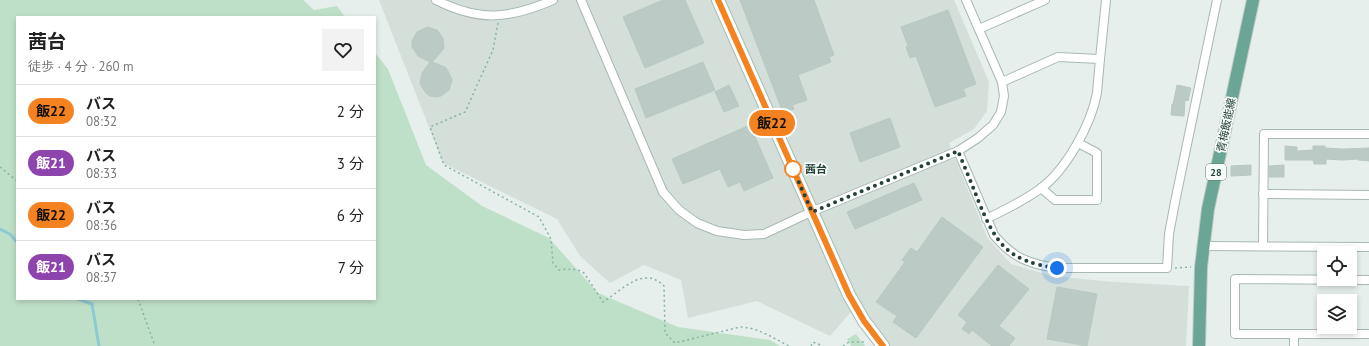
<!DOCTYPE html>
<html lang="ja">
<head>
<meta charset="utf-8">
<style>
  body { margin:0; font-family:"PT Sans","Noto Sans JP",sans-serif; background:#f2f2f2; color:#222; height:100vh; display:flex; flex-direction:column; font-size:15px; white-space:nowrap }
  * { box-sizing:border-box; margin:0 }
  p { font-size:13px; color:#767676 }
  .icon { flex:none; width:22px; height:22px; fill:none; stroke:currentColor; stroke-width:2; stroke-linecap:round; stroke-linejoin:round }
  .map { position:relative; flex:1; overflow:hidden }
  .drawer { position:absolute; left:16px; top:16px; width:360px; height:284px; display:flex; flex-direction:column; background:#fff; border-radius:0px; box-shadow:0 2px 6px #0003 }
  .drawer>* { flex:none }
  .badge { padding:0 8px; border-radius:13px; font-size:14px; line-height:26px }
  .controls { position:absolute; left:1317px; top:246px; display:grid; gap:8px }
  .controls a { display:grid; place-items:center; width:40px; height:40px; border-radius:0px; background:#fff; box-shadow:0 2px 6px #0003; font-size:20px }
  .you { position:absolute; width:20px; height:20px; margin:-10px; border:3px solid #fff; border-radius:50%; background:#1a73e8; box-shadow:0 0 0 6px #1a73e833 }
  .map>.badge { position:absolute; translate:-50% -50%; box-shadow:0 0 0 2px #fff }
  .round { display:grid; place-items:center; flex:none; width:42px; height:42px; border-radius:0px; background:#f2f2f2 }
  .head { display:flex; align-items:center; justify-content:space-between; height:68px; padding:0 12px }
  h1 { font-size:19px; font-weight:700; line-height:30px }
  ul { padding:0; list-style:none }
  li { display:flex; align-items:center; gap:12px; height:52px; padding:0 12px; border-top:1px solid #e0e0e0 }
  li div { flex:1 }
  li b { display:block; font-size:15px }
  li em { font-style:normal }
  li .badge { min-width:44px; font-weight:700; text-align:center }
  .map>svg:first-child { display:block }
  .built { fill:#d4dfda }
  .green { fill:#bfe0c8 }
  .lines { fill:none; stroke-linecap:round; stroke-linejoin:round }
  .stream { stroke:#8ec9d4; stroke-width:3 }
  .building { fill:#bbcac4; stroke:#b8c9c2 }
  .street-casing { stroke:#a8b8b2; stroke-width:10 }
  .secondary-casing { stroke:#a4bbb3; stroke-width:14 }
  .primary-casing { stroke:#c2cac8; stroke-width:14 }
  .path { stroke:#86b3a5; stroke-width:1.5; stroke-dasharray:2 3; stroke-linecap:butt }
  .street { stroke:#fff; stroke-width:8 }
  .secondary { stroke:#fff; stroke-width:12 }
  .primary { stroke:#6aa596; stroke-width:12 }
  .line-casing { stroke:#fff; stroke-width:9 }
  .line { stroke:#f58220; stroke-width:6 }
  .walk { stroke:#24423a; stroke-width:4; stroke-dasharray:0 7.2 }
  .stop-dot { fill:#fff; stroke:#f58220; stroke-width:2 }
  .labels { text-anchor:middle; stroke-width:3.5; stroke-linejoin:round; paint-order:stroke }
  .shield { fill:#f7fbf9; stroke:#637a73; stroke-width:1 }
  .shield-label { font-size:10px; font-weight:bold; fill:#24423a }
  .street-label { font-size:11px; fill:#24423a; stroke:#f7fbf9 }
  .stop-label { font-size:11px; font-weight:bold; fill:#24423a; stroke:#f7fbf9; text-anchor:start }
</style>
</head>
<body>
<div class="map">
<svg width="1369" height="346" viewBox="0 0 1369 346">
  <rect width="100%" height="100%" fill="#e6efeb"/>
  <!-- built -->
  <polygon class="built" points="379,0 954,0 989,82 987,111 974,129 949,143 987,237 1011,264 1052,276 1114,282 1189,286 1186,346 887,346 857,305 830,336 757,301 688,318 681,280 644,265 610,283 580,256 557,219 443,163"/>
  <!-- green -->
  <g class="green">
    <polygon points="0,0 303,0 314,10 337,6 345,17 17,17 17,299 375,299 375,53 388,69 426,165 482,206 549,238 598,293 678,327 770,340 780,346 0,346"/>
    <polygon points="856,334 865,346 851,346 847,339"/>
  </g>
  <g class="lines">
    <!-- stream -->
    <g class="stream">
      <polyline points="0,229 10,234 17,242"/>
      <polyline points="78,299 92,304 99,346"/>
    </g>
  </g>
  <!-- building -->
  <g class="building">
    <polygon points="663,0 685,0 704,43 645,68 623,17"/>
    <polygon points="740,0 814,0 834,55 829,57 831,62 798,75 807,100 792,105 794,109 783,113"/>
    <polygon points="948,10 976,84 963,89 966,96 935,107 916,56 910,58 906,47 908,46 901,27"/>
    <polygon points="427,27 437,30 443,38 444,48 441,52 432,62 445,67 448,71 452,80 449,90 441,96 436,97 430,96 426,93 420,84 422,73 430,62 418,56 412,47 412,41 417,32"/>
    <polygon points="703,62 715,90 646,118 635,89"/>
    <polygon points="729,85 739,106 724,112 715,92"/>
    <polygon points="1177,85 1191,88 1188,101 1185,100 1184,116 1171,115 1172,104 1173,104"/>
    <polygon points="890,118 900,147 860,162 850,133"/>
    <polygon points="750,125 773,178 744,191 740,182 728,187 720,169 683,184 672,159"/>
    <polygon points="1285,146 1297,147 1297,151 1313,150 1313,146 1325,146 1325,148 1343,149 1369,148 1369,161 1358,160 1358,159 1343,160 1326,159 1326,164 1314,164 1313,160 1285,160"/>
    <polygon points="1251,165 1251,175 1231,176 1231,166"/>
    <polygon points="1284,165 1284,177 1269,177 1269,166"/>
    <polygon points="914,183 922,200 855,229 847,212"/>
    <polygon points="942,217 983,247 916,338 893,322 897,316 876,302 905,262 902,260 911,248 917,252"/>
    <polygon points="998,265 1029,289 999,326 1015,338 1009,346 992,346 972,330 969,334 962,329 967,322 958,315"/>
    <polygon points="1057,287 1097,294 1087,346 1047,339"/>
  </g>
  <g class="lines">
    <!-- street casing -->
    <g class="street-casing">
      <g id="street">
        <path d="M436,0C479,22 509,19 553,0"/>
        <polyline points="581,0 663,192 679,210 697,223 717,231 744,235 764,234 811,212 958,151 978,138 993,125 1001,112 1004,96 1002,82 966,0"/>
        <polyline points="979,29 1045,0"/>
        <polyline points="1100,59 1106,0"/>
        <path d="M958,151L994,235C1012,257 1028,264 1057,268H1167L1169,234L1175,202L1217,0"/>
        <polyline points="1041,188 1055,200 1097,200 1097,153 1078,143"/>
        <polyline points="1263,194 1369,195"/>
        <path d="M986,219C1005,210 1023,201 1040,189C1066,170 1091,125 1097,93C1098,82 1099,70 1100,59L1058,57L1002,82"/>
        <polyline points="1202,246 1369,247"/>
        <polyline points="1263,246 1264,134 1369,134"/>
        <polyline points="1369,280 1235,279 1235,334 1369,334"/>
        <polyline points="1294,346 1294,334"/>
      </g>
    </g>
    <!-- secondary casing -->
    <g class="secondary-casing">
      <polyline id="secondary" points="718,0 849,295 864,321 883,346"/>
    </g>
    <!-- primary casing -->
    <g class="primary-casing">
      <polyline id="primary" points="1199,346 1201,267 1208,209 1253,0"/>
    </g>
    <!-- path -->
    <g class="path">
      <path d="M498,23L493,50L465,112L430,127L444,165L539,217L551,239L553,263L559,270C568,269 576,268 584,273L603,302C622,290 644,265 664,286L665,333L675,343L740,327C757,327 773,338 789,346"/>
      <polyline points="0,167 17,181"/>
      <polyline points="1175,268 1191,267"/>
      <polyline points="138,299 155,346"/>
      <polyline points="811,346 813,342 823,346"/>
      <polyline points="843,346 849,342 866,342"/>
    </g>
    <!-- street -->
    <use href="#street" class="street"/>
    <!-- secondary -->
    <use href="#secondary" class="secondary"/>
    <!-- primary -->
    <use href="#primary" class="primary"/>
  </g>
  <g class="lines">
    <!-- line casing -->
    <g class="line-casing">
      <polyline id="line" points="718,0 849,295 864,321 883,346"/>
    </g>
    <!-- line -->
    <use href="#line" class="line"/>
    <!-- walk -->
    <path class="walk" d="M793,169L812,212L958,151C965,168 972,184 978,200C996,244 1007,261 1057,268"/>
  </g>
  <!-- markers -->
  <circle class="stop-dot" cx="793" cy="169" r="8"/>
  <g class="labels">
    <!-- shield labels -->
    <rect class="shield" x="1206" y="164" width="20" height="16" rx="3"/>
    <g class="shield-label">
      <text x="1216" y="176">28</text>
    </g>
    <!-- street labels -->
    <g class="street-label">
      <text transform="translate(1226 125) rotate(-78)" y="4">青梅飯能線</text>
    </g>
    <!-- stop labels -->
    <g class="stop-label">
      <text x="805" y="173">茜台</text>
    </g>
  </g>
</svg>
<div class="controls">
<a><svg class="icon" aria-label="locate" viewBox="0 0 24 24"><circle cx="12" cy="12" r="6"/><path d="M12 2v4M12 18v4M2 12h4M18 12h4"/></svg></a>
<a><svg class="icon" aria-label="layers" viewBox="0 0 24 24"><path d="M12 4l9 5-9 5-9-5zM3 14l9 5 9-5"/></svg></a>
</div>
<div class="you" style="left:1057px;top:268px"></div>
<b class="badge" style="left:772px;top:123px;background:#f58220;color:#111">飯22</b>
<section class="drawer">
<div class="head"><div><h1>茜台</h1><p>徒歩 · 4 分 · 260 m</p></div><a class="round"><svg class="icon" aria-label="heart" viewBox="0 0 24 24"><path d="M12 20l-8-8c-3-5 5-10 8-4 3-6 11-1 8 4z"/></svg></a></div>
<ul>
<li><span class="badge" style="background:#f58220;color:#111">飯22</span><div><b>バス</b><p>08:32</p></div><em>2 分</em></li>
<li><span class="badge" style="background:#8e44ad;color:#fff">飯21</span><div><b>バス</b><p>08:33</p></div><em>3 分</em></li>
<li><span class="badge" style="background:#f58220;color:#111">飯22</span><div><b>バス</b><p>08:36</p></div><em>6 分</em></li>
<li><span class="badge" style="background:#8e44ad;color:#fff">飯21</span><div><b>バス</b><p>08:37</p></div><em>7 分</em></li>
</ul>
</section>
</div>
</body>
</html>
